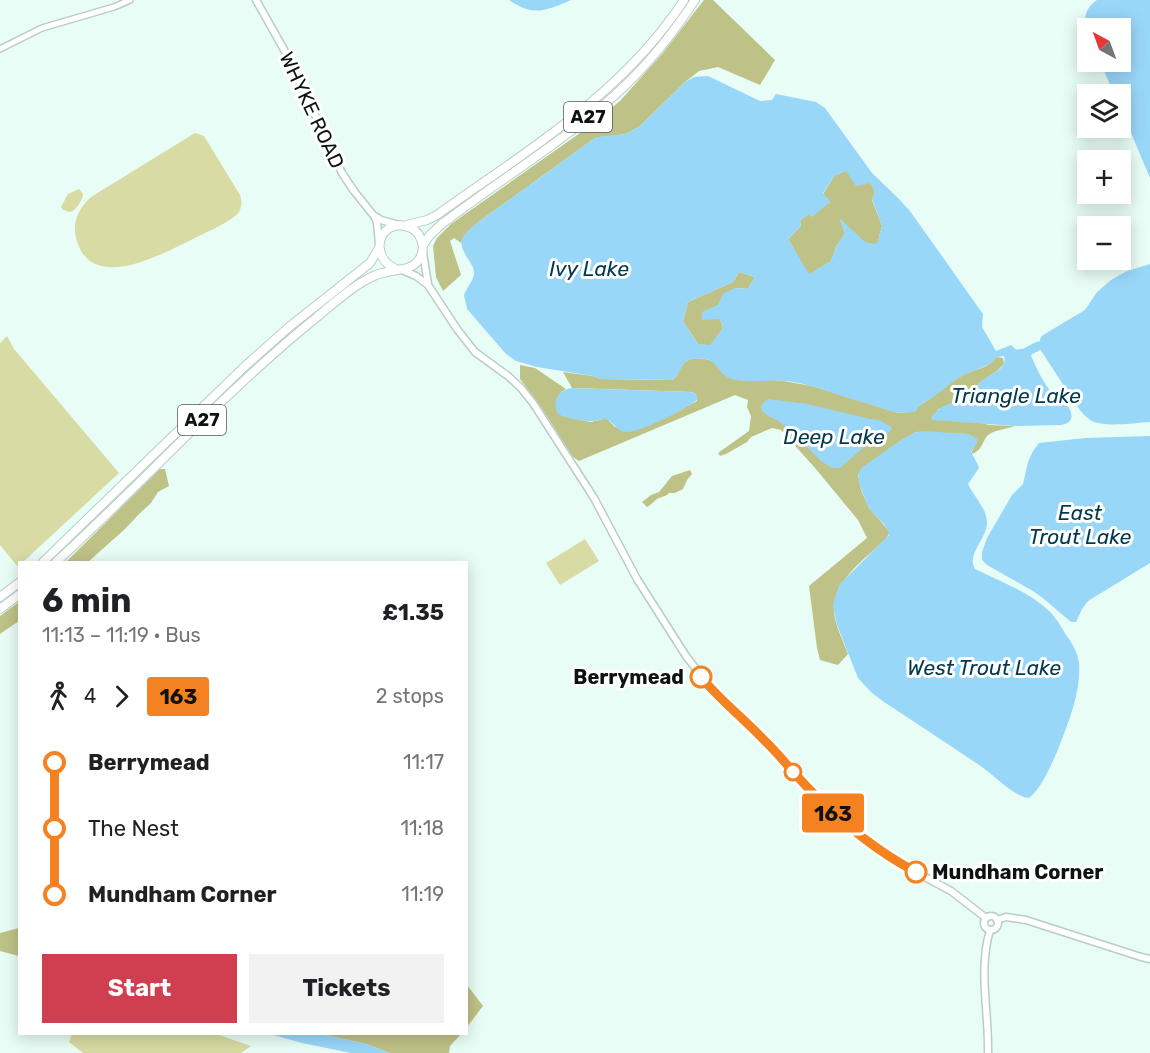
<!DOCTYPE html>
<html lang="en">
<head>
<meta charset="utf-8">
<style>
  body { margin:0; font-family:Rubik,sans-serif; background:#f2f2f2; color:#202124; height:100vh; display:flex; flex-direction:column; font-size:22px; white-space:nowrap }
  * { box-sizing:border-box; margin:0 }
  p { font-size:20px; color:#757577 }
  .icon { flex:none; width:33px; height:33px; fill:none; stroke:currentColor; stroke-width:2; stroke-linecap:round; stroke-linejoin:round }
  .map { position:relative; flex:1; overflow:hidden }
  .panel { position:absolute; left:18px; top:561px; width:450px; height:474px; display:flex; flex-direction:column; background:#fff; border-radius:0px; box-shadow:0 3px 15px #0003 }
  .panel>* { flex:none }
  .badge { padding:0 12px; border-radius:4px; font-size:21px; line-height:39px }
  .needle { width:39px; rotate:319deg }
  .controls { position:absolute; left:1077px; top:18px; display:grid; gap:12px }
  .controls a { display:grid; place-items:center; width:54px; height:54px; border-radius:0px; background:#fff; box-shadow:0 3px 15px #0003; font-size:30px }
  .map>.badge { position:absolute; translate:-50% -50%; box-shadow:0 0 0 3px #fff }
  .legs { display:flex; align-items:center; gap:9px; height:66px; padding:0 24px; font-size:20px }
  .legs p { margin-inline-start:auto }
  .head { display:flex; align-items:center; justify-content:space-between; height:102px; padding:0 24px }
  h1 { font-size:33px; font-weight:700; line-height:45px }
  .button { display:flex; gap:12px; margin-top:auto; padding:12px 24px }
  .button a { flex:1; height:69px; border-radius:0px; background:#cf3f4f; color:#fff; font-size:24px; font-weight:700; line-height:69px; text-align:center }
  .button a+a { background:#f2f2f2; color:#202124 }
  ul { padding:0 24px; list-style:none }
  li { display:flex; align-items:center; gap:21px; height:66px; font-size:22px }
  li i { display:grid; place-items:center; width:9px; height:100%; margin:0 8px; background:currentColor }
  li i::after { content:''; width:15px; height:15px; margin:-8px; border:4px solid; border-radius:50%; background:#fff }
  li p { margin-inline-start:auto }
  li:first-child i { background:linear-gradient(#0000 50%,currentColor 0) }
  li:last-child i { background:linear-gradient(currentColor 50%,#0000 0) }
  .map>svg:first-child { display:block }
  .green { fill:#d8dba4 }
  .forest { fill:#bfc287 }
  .water { fill:#99d7f9; fill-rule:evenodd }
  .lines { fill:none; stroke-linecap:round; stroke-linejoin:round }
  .river { stroke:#99d7f9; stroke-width:9 }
  .tertiary-casing { stroke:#b9cdc6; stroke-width:8 }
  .secondary-casing { stroke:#b9cdc6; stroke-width:9 }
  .trunk-casing { stroke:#b9cdc6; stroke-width:10 }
  .tertiary { stroke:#fff; stroke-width:5 }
  .secondary { stroke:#fff; stroke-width:6 }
  .trunk { stroke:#fff; stroke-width:8 }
  .line-1-casing { stroke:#fff; stroke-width:14 }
  .line-1 { stroke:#f58220; stroke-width:9 }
  .stop-1-dot { fill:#fff; stroke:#f58220; stroke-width:3 }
  .labels { text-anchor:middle; stroke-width:6; stroke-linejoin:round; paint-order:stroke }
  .shield { fill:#fff; stroke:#555a58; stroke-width:1.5 }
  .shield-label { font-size:18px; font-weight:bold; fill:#0c1311 }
  .street-label { font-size:20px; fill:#0c1311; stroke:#fff }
  .stop-label { font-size:20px; font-weight:bold; fill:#0c1311; stroke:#fff; text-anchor:end }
  .water-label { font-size:21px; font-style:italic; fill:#02394f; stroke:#fff }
</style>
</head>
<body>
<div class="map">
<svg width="1150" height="1053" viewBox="0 0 1150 1053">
  <rect width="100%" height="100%" fill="#e8fdf5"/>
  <!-- green -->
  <g class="green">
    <path d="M195,133L204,136L240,195C242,200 242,207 239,212C233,221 201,235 191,240C160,255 90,294 76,238C72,222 79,208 91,197Z"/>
    <path d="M79,189L83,194C83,200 76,210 70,212L63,210L61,207L68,194Z"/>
    <polygon points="7,336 14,349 119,473 23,562 20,562 18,567 0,545 0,343"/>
    <polygon points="585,539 599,561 560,585 546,563"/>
    <polygon points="72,1034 216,1034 251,1046 241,1053 83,1053 69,1042"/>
  </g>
  <!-- forest -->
  <g class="forest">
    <path d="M704,0H713L775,60L760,85L718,67L699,71L685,82L640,126L626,134L595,138L477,223C471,229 463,235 461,243L454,238L450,241L461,275L443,291L436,277L433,246L437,238L451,224L580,133L620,101L662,54Z"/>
    <polygon points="846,171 871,183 875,192 872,200 882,226 877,245 865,243 840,219 845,233 836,247 831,261 809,275 788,239 801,226 800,221 808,214 830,202 823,194 835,175"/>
    <polygon points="739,272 755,277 748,289 735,288 720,319 723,328 710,346 698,344 683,321 688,302 733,282"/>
    <path d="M996,357L1003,358L1004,364L997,371L979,383L975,390L950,404L937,410L989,425L1015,426C1007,429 993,430 987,436C982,443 981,452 971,454L972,451L975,446L968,434L916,432L902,440L862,468L858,475L861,490L869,508L890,532L886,539C868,556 832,582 834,609C834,624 843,640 848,654L838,665L820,660L817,648L809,586L867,538L858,520L815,468L781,430L772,428L751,437L747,442L726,454L720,456L718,453L749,431L751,416L747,407L748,400L735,395L579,461L573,457L541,407L520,379V365L535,368L566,389L561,392L562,416L591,422L603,419H607L615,427L634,430L654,423L697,401L696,394L692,392L572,388L563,372L593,376L601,379L672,380C680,375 678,369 684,363C691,356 705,358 714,362L774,380L783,381L812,386L898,413C917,415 946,383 963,375C977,368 986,370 996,357Z"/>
    <polygon points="160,469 165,469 169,486 158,492 151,503 138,515 125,529 88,562 66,562"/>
    <path d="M690,470L692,474L687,480L683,489L675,493H669C665,497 664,496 659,498C656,499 651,505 647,507L642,502L651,495L659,492L672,476Z"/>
    <polygon points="19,602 19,621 0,634 0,616"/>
    <polygon points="19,928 19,956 0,951 0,933"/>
    <polygon points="467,985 483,1006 467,1027"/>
    <polygon points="321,1034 461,1034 450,1046 449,1053 389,1053 366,1044"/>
  </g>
  <!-- water -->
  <g class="water">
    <path d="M509,0H571C545,11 534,17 509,0Z"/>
    <path d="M1097,0H1150V178L1121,109L1120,94H1114L1100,62H1120V28H1088L1087,31C1083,18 1085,8 1097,0Z"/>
    <path d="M708,76L760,101L772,100L776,94L816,102L825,108L872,173L898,198L910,211L983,314L982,327L996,351L1011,345L1019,352L1027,350L1029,351C1035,365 1044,386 1055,396C1061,401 1070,405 1071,413C1073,421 1068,424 1061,425L1015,426L932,420L931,418C940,403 962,402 975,390C977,388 978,384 980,382C989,374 1008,370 1004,356L997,357C986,369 977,368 964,375C954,379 946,388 937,394C927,403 924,399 915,412L898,413C877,407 857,400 836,394C819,388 801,382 783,381C766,379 749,384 732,379C715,374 719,355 694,359C680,360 682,374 672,380L601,379L593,376L537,367L516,361L506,354L467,309L464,295C467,287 474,280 474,273C474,267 471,264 468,259C456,240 461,237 477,223L595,138L603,136L626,134L640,126L685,82L694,77ZM846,171L856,186L871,183L875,192L872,199L882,226L877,244L865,242L839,218L845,233L836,247L831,261L809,274L788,239L801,226L800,221L808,214L812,217L830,202L823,193L835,175ZM739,272L755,277L748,289L735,288L724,293L718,305L702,312V320L720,319L723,328L710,345L698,344L683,321L688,302L733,282Z"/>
    <path d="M1150,264V422C1134,423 1104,428 1090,420C1086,417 1082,413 1079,409L1038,346L1041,337L1043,335L1085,310L1097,292L1111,280L1127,271Z"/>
    <path d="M572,388L692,392L696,394L698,399C688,408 641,432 627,432C616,432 613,419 603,419C601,419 596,421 594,421C586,422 565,418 558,414C552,401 558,390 572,388Z"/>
    <polygon points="768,399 807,404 870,419 879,420 891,427 892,429 880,442 872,440 840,468 832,468 821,461 789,429 777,420 768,416 762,411 761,407 764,402"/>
    <path d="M921,431L968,434L973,436L977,439V443L971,452L977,463L979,468L968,484C974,497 987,508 987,523C987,539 966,554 975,569C999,581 1027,591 1047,609C1055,616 1061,626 1066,635C1072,643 1078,653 1079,663C1081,689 1071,716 1062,739C1056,755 1042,789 1029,798C1013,796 995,776 982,767C950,745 917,724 884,702L872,693L858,678L837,625L833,607L834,600L840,584L889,535C888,525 879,520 873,513C868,508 866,502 864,496C853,470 858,470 880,455C892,447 906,434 921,431Z"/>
    <polygon points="1150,436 1150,563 1088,601 1082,609 1076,622 1071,622 1044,599 1033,591 987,565 982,560 982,552 987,538 1012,495 1023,484 1028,462 1033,451 1039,443 1085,438"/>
    <polygon points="270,1034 321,1034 366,1044 389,1053 351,1053 302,1043"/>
  </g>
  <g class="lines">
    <!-- river -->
    <polyline class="river" points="1018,354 1025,353 1038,346"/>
    <!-- tertiary casing -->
    <g class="tertiary-casing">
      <polyline id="tertiary" points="0,49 42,28 114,7 130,0"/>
    </g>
    <!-- secondary casing -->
    <g class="secondary-casing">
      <g id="secondary">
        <polyline points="256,0 287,55 342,173 354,191 374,216 377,222 379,244"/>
        <polyline points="375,216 381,220 399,225"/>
        <polyline points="423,253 428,284"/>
        <polyline points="402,270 416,276 428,285 457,329 475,352 508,376 521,388 533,403 594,498 637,579 686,656 717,696 764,739 811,791 853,831 899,863 951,891 986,918"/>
        <circle cx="991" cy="923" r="7"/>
        <polyline points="997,920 1006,917 1026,920 1141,957 1150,959"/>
        <path d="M988,1053C989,1011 978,971 990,930"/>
      </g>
    </g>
    <!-- trunk casing -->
    <g class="trunk-casing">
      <g id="trunk">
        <path d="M407,225L427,220L437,215C526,151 623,94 684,0"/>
        <path d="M423,245L430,235L443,223C500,180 562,142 615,95C646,67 672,35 695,0"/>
        <polyline points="43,562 244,367 289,327 370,263 379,248"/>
        <path d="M56,562C144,482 224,392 317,317C334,303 356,283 376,275C389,269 410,272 418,261C428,248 421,229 405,226C379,220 368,257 396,269"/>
        <polyline points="0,597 20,582"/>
        <polyline points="0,609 20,594"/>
      </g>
    </g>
    <!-- tertiary -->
    <use href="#tertiary" class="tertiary"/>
    <!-- secondary -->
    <use href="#secondary" class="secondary"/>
    <!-- trunk -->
    <use href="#trunk" class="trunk"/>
  </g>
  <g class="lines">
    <!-- line-1 casing -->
    <g class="line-1-casing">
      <path id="line-1" d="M701,677C720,700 743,718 763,739C780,755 794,774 810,790C842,823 876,851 916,872"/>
    </g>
    <!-- line-1 -->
    <use href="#line-1" class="line-1"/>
  </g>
  <!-- markers -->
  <g class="stop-1-dot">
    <circle cx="701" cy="677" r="10"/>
    <circle cx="793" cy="772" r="8"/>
    <circle cx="916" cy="872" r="10"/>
  </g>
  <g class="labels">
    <!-- shield labels -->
    <g class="shield">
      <rect x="564" y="102" width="48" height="30" rx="4.5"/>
      <rect x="178" y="405" width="48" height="30" rx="4.5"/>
    </g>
    <g class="shield-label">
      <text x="588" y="123">A27</text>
      <text x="202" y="426">A27</text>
    </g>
    <!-- street labels -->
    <g class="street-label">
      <text transform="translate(312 110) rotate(65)" y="7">WHYKE ROAD</text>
    </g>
    <!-- stop labels -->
    <g class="stop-label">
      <text x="684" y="684">Berrymead</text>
      <text x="932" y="879" text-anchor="start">Mundham Corner</text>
    </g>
    <!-- water labels -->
    <g class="water-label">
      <text x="589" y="276">Ivy Lake</text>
      <text x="1016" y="403">Triangle Lake</text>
      <text x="834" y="444">Deep Lake</text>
      <text x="1080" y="520">East<tspan x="1080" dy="24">Trout Lake</tspan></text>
      <text x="984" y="675">West Trout Lake</text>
    </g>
  </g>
</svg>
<div class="controls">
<a><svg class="needle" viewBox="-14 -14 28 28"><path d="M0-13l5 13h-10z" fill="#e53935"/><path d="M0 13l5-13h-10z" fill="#757577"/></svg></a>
<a><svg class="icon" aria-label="layers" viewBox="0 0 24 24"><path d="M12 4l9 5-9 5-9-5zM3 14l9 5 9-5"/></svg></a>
<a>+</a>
<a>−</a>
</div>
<b class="badge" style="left:833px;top:813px;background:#f58220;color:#111">163</b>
<section class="panel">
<div class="head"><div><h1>6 min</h1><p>11:13 – 11:19 · Bus</p></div><b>£1.35</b></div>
<div class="legs"><svg class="icon" aria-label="walk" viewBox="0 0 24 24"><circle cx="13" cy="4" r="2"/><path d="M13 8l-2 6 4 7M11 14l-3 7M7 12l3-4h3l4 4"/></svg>4<svg class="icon" aria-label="forward" viewBox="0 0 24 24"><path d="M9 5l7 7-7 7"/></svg><b class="badge" style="background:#f58220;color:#111">163</b><p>2 stops</p></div>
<ul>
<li><i style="color:#f58220"></i><b>Berrymead</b><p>11:17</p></li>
<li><i style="color:#f58220"></i><span>The Nest</span><p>11:18</p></li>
<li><i style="color:#f58220"></i><b>Mundham Corner</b><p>11:19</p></li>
</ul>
<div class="button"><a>Start</a><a>Tickets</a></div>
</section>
</div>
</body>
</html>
